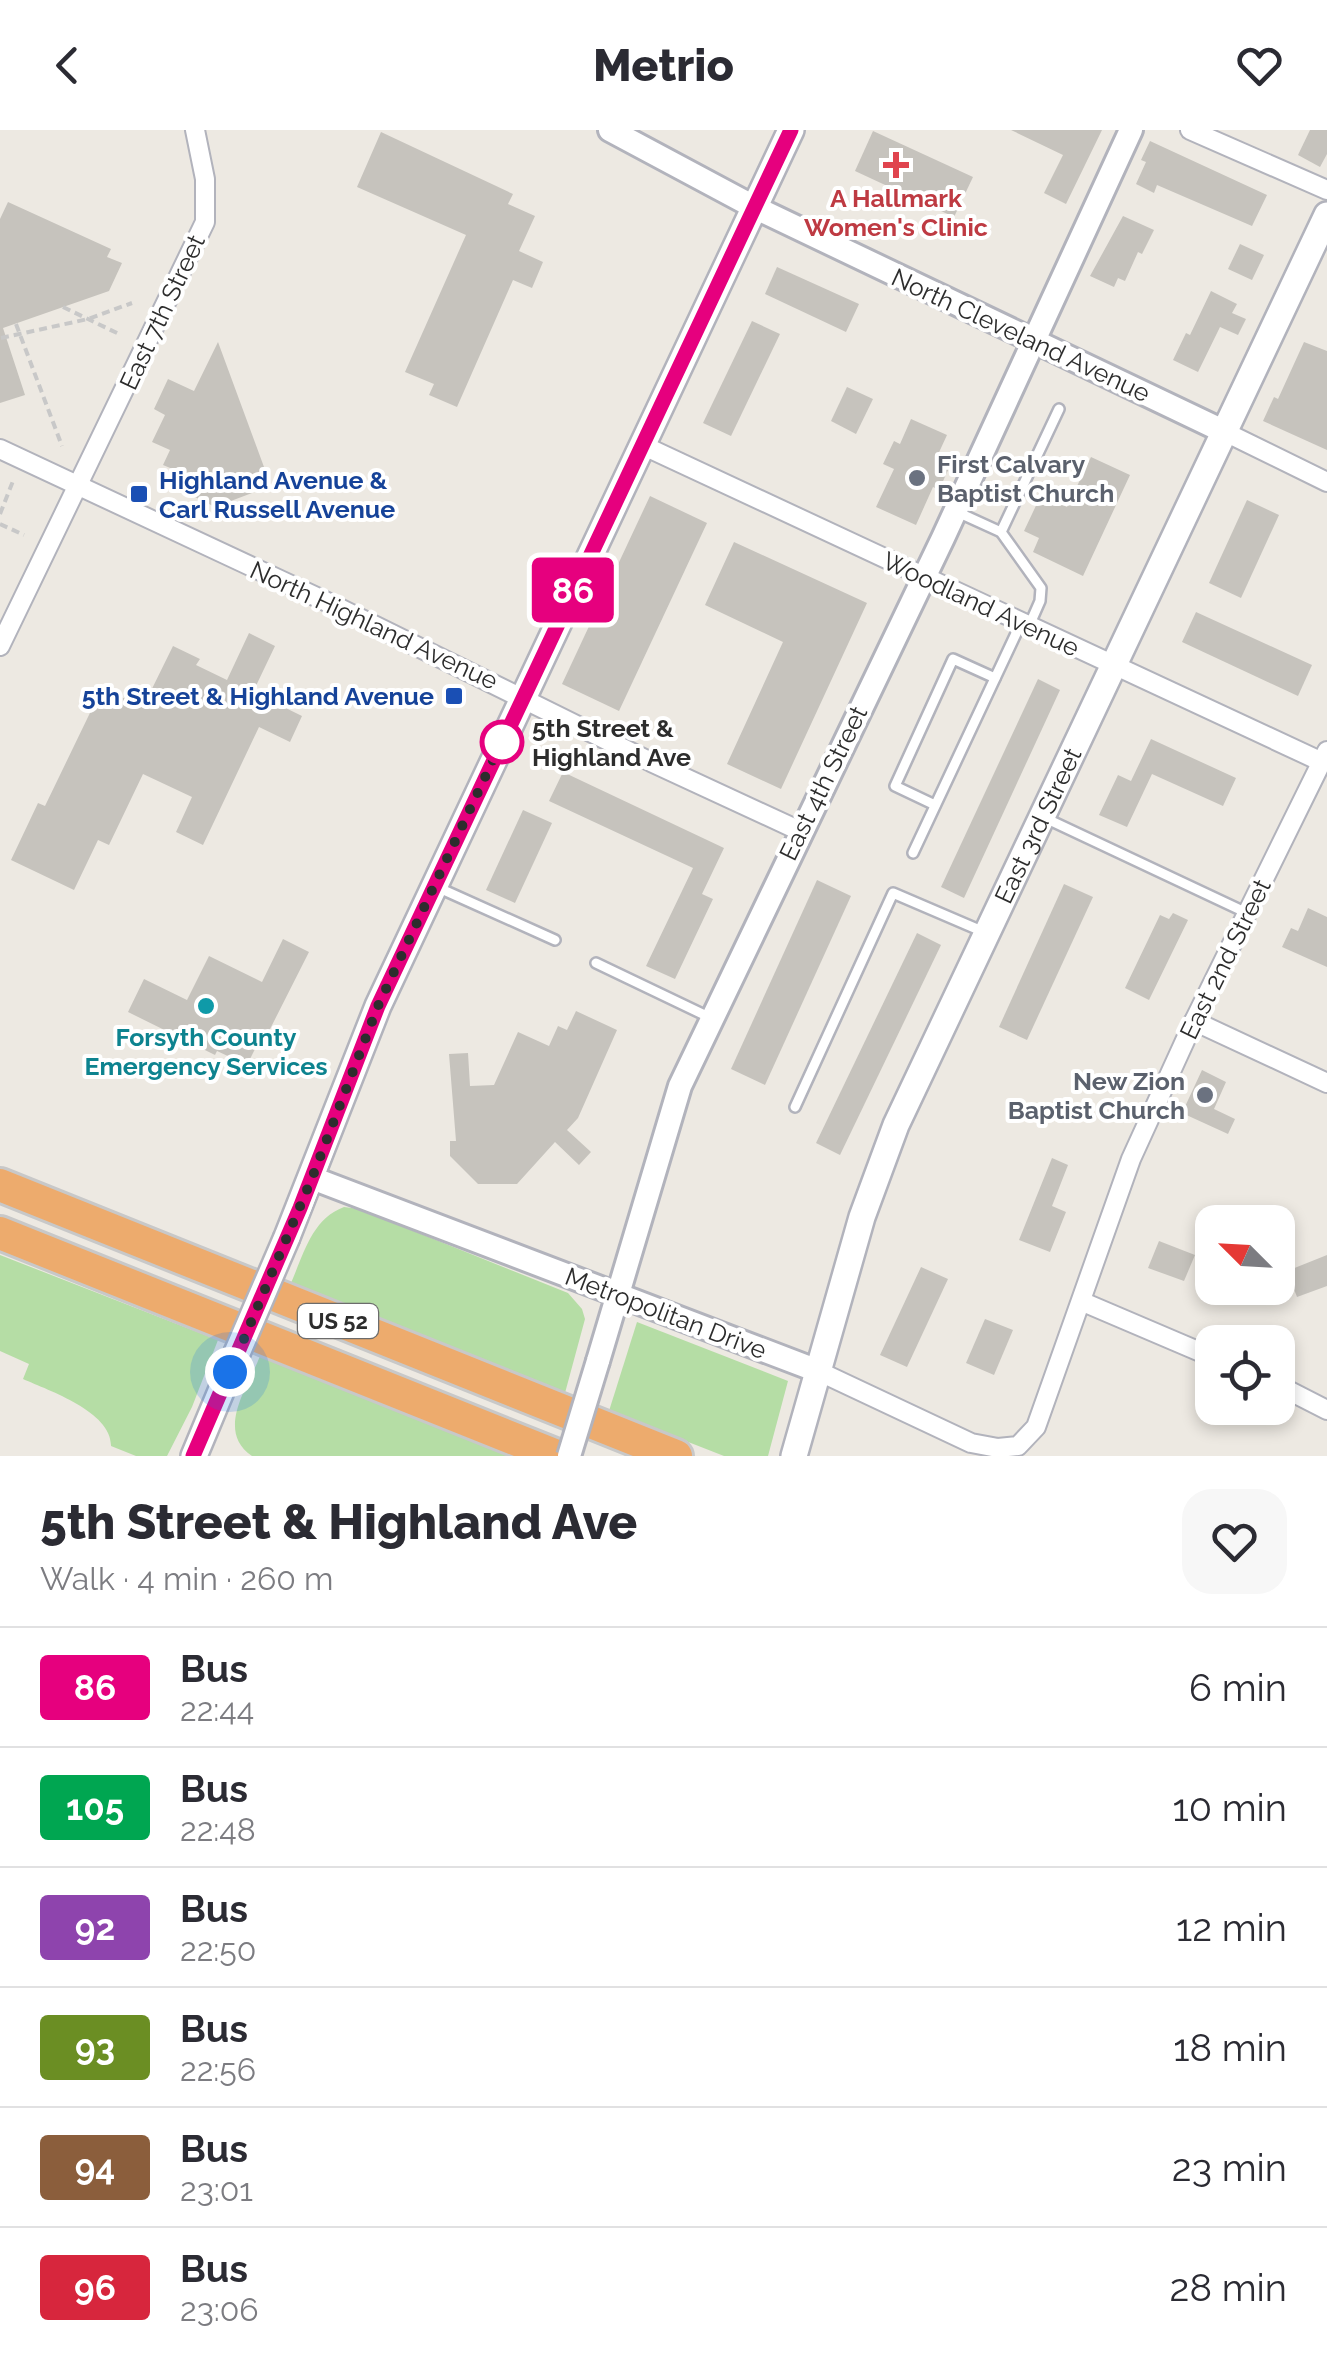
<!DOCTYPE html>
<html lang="en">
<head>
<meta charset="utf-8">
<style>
  body { margin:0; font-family:Raleway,sans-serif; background:#f7f7f7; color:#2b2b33; height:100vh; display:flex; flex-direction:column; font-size:38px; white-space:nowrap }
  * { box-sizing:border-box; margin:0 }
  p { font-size:32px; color:#7c7c81 }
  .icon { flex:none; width:55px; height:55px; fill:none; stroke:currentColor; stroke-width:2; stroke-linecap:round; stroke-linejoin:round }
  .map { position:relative; height:1326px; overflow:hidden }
  .panel { display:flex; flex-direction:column; background:#fff; flex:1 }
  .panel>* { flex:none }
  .badge { padding:0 20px; border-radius:8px; font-size:35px; line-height:65px }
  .needle { width:65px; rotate:294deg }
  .fabs { position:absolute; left:1195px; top:1075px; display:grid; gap:20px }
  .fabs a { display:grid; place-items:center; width:100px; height:100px; border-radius:20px; background:#fff; box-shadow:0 5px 15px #0003; font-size:50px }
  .you { position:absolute; width:50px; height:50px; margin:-25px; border:8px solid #fff; border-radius:50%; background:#1a73e8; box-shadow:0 0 0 15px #1a73e833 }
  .map>.badge { position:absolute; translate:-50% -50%; box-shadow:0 0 0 5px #fff }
  .round { display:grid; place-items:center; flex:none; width:105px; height:105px; border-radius:30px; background:#f7f7f7 }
  .headline { display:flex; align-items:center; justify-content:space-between; height:170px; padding:0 40px }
  h1 { font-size:48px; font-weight:800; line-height:75px }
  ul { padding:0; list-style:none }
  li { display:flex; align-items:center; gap:30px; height:120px; padding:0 40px; border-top:2px solid #e1e1e2 }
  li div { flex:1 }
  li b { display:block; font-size:38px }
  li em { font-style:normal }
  li .badge { min-width:110px; font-weight:700; text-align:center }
  header { display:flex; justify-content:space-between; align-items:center; height:130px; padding:0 40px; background:#fff; font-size:45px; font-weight:800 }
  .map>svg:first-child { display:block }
  .green { fill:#b5dda5 }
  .building { fill:#c6c3bd }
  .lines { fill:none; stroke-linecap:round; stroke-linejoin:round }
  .service-casing { stroke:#b2b3bc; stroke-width:14 }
  .minor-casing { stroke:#b2b3bc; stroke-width:22 }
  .tertiary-casing { stroke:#b2b3bc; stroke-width:28 }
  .secondary-casing { stroke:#b2b3bc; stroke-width:30 }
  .motorway-casing { stroke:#c8c8c8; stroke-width:38 }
  .path { stroke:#c8c8c8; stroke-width:4; stroke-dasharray:8 5; stroke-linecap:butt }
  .service { stroke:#fff; stroke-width:9 }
  .minor { stroke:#fff; stroke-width:18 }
  .tertiary { stroke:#fff; stroke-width:22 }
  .secondary { stroke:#fff; stroke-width:25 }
  .motorway { stroke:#edab6d; stroke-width:32 }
  .tertiary-bridge-casing { stroke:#b2b3bc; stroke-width:28; stroke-linecap:butt }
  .secondary-bridge-casing { stroke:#b2b3bc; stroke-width:30; stroke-linecap:butt }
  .tertiary-bridge { stroke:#fff; stroke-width:22 }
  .secondary-bridge { stroke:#fff; stroke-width:25 }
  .line-casing { stroke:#fff; stroke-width:22 }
  .line { stroke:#e6007e; stroke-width:15 }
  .walk { stroke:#2d2d2d; stroke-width:10; stroke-dasharray:0 18 }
  .health-dot { fill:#e0444e; stroke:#fff; stroke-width:4 }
  .worship-dot { fill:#6b7280; stroke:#fff; stroke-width:4 }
  .transit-dot { fill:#1a4fb4; stroke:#fff; stroke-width:4 }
  .stop-dot { fill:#fff; stroke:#e6007e; stroke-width:5 }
  .culture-dot { fill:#0f9aa8; stroke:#fff; stroke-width:4 }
  .labels { text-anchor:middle; stroke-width:8; stroke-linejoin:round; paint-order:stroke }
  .shield { fill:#fff; stroke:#6c6c6c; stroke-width:2.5 }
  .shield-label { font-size:22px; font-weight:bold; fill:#2d2d2d }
  .health-label { font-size:25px; font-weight:bold; fill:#be3a42; stroke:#fff }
  .street-label { font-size:25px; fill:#2d2d2d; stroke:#fff }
  .worship-label { font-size:25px; font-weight:bold; fill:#5b616d; stroke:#fff; text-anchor:start }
  .transit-label { font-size:25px; font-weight:bold; fill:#164399; stroke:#fff; text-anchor:start }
  .stop-label { font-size:25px; font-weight:bold; fill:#2d2d2d; stroke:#fff; text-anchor:start }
  .culture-label { font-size:25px; font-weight:bold; fill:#0d838f; stroke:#fff }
</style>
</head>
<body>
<header><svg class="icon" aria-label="back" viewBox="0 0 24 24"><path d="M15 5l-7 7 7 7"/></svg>Metrio<svg class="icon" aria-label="heart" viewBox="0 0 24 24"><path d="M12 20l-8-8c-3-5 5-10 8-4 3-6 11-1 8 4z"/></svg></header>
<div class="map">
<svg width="1327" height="1326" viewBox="0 0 1327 1326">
  <rect width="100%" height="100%" fill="#ede9e2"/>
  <!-- green -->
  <g class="green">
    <path d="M344,1077L359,1079L568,1163L582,1179L585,1189L565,1263L291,1153C304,1123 312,1089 344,1077Z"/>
    <path d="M0,1125L218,1210L192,1277L167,1326H136L111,1316C112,1282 50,1261 23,1249L29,1234L0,1221Z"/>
    <polygon points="637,1192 788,1251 768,1326 724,1326 609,1281"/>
    <path d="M260,1226L511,1326H252C215,1301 248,1257 260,1226Z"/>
  </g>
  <!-- building -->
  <g class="building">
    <polygon points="1011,0 1102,0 1066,74 1044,63 1063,25"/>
    <polygon points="1310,0 1327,0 1327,24 1320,37 1298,25"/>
    <polygon points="873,1 973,47 954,87 855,41"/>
    <polygon points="381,2 513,64 508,74 535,86 519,121 543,132 532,158 513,150 457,277 429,265 434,254 405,242 466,105 357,57"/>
    <polygon points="1150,11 1267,65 1252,96 1157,55 1154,63 1136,54 1146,32 1141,30"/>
    <polygon points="8,72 111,119 107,127 122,133 109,161 3,198 25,265 0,273 0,89"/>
    <polygon points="1123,86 1154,100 1142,124 1138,122 1125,151 1118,148 1114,157 1090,146"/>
    <polygon points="1240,114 1264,125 1252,150 1228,139"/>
    <polygon points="777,137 859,174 846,202 765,164"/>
    <polygon points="1211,161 1237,174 1232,183 1246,189 1238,205 1220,197 1198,242 1173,230 1186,203 1190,205"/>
    <polygon points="752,191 780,204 731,306 703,293"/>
    <polygon points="218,212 264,337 252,363 215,377 183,361 175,340 163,335 170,320 152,312 165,285 154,279 168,249 194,261"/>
    <polygon points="1304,212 1327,221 1327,320 1263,291 1274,267 1278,269"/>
    <polygon points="847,257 873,269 856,304 831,291"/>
    <polygon points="911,289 947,305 935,331 949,338 939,360 933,357 916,395 876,377 894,339 883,334 894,311 900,314"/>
    <polygon points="1091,327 1130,345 1083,446 1033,422 1039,408 1024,401 1041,365 1067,377"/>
    <polygon points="650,366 707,393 619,581 562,554"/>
    <polygon points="1247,370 1279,385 1241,468 1209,453"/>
    <polygon points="734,412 867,473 781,659 727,634 783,512 705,475"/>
    <polygon points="1196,482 1312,535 1298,566 1182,512"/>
    <polygon points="249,503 275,516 253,562 302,586 290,612 259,597 203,715 176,702 192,667 143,644 109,715 98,710 74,760 11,730 38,673 45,676 102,558 143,577 173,516 200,529 196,535 227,550"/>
    <polygon points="1038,549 1060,560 964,768 941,757"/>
    <polygon points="1151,609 1236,648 1223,676 1152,644 1127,697 1099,685 1118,645 1131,651"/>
    <polygon points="563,642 724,718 702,764 713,769 675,849 646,836 693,738 549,671"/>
    <polygon points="523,680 552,693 515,773 486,760"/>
    <polygon points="817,750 851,766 765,955 731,939"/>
    <polygon points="1064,754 1093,767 1027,910 999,897"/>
    <polygon points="1308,778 1327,787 1327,837 1282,817 1291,798 1298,801"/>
    <polygon points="1173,783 1188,790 1149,870 1125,858 1160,785 1169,789"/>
    <polygon points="917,803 941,815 840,1025 816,1013"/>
    <polygon points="283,809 309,822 266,907 262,905 247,935 217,921 215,925 128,882 144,849 187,870 209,826 262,852"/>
    <polygon points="576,881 617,900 578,988 567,1000 591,1022 579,1035 555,1012 517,1054 478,1054 450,1026 450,1011 456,1011 449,924 468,923 470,956 494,955 518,902 549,916 558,896 567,900"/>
    <polygon points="1202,940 1226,952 1214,979 1235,989 1228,1004 1182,983"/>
    <polygon points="1052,1028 1068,1035 1052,1076 1066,1082 1050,1122 1019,1110"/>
    <polygon points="1159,1111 1195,1125 1184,1151 1148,1138"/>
    <polygon points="1327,1125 1327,1156 1297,1167 1287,1141"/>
    <polygon points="921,1137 948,1149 907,1237 880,1225"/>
    <polygon points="985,1189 1013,1200 994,1245 966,1233"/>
  </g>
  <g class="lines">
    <!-- service casing -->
    <g class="service-casing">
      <g id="service">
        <polyline points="957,382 1001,402 1041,458 1040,471 1029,496"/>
        <polyline points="1001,402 1059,279"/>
        <polyline points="935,675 895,656 953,529 995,548"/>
        <polyline points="1045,688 1247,783"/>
        <polyline points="913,723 1021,493"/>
        <polyline points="439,758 555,810"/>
        <polyline points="596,833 711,888"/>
        <polyline points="795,977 893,763 984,802"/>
      </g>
    </g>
    <!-- minor casing -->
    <g class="minor-casing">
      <g id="minor">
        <polyline points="1190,0 1327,60"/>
        <polyline points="1225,302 1327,352"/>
        <polyline points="642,315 1322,632"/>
        <polyline points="0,319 325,471 651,632 800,701"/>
        <polyline points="0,516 205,92 205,49 195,0"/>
        <polyline points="1194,891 1327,953"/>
        <polyline points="1083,1172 1212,1227"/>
        <polyline points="818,1241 971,1313 998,1318 1018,1316 1036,1297 1131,1029 1194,891 1327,621"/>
        <polyline points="1278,1255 1327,1280"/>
      </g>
    </g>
    <!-- tertiary casing -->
    <g class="tertiary-casing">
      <g id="tertiary">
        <polyline points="610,0 754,77 1225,302"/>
        <polyline points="312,1048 818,1241"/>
        <polyline points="598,1231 680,956 943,408 1131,0"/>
      </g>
    </g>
    <!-- secondary casing -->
    <g class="secondary-casing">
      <g id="secondary">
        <polyline points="287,1107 378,876 791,0"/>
        <polyline points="194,1326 237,1223"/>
        <path id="s1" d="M794,1326L862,1087L896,995L1327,85"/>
      </g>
    </g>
    <!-- motorway casing -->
    <g class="motorway-casing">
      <g id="motorway">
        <polyline points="0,1055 676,1326"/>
        <polyline points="0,1103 557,1326"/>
      </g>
    </g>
    <!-- path -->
    <g class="path">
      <polyline points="63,177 119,204"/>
      <polyline points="16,194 62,316"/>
      <polyline points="1,208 88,189 132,173"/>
      <polyline points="0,384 13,351"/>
      <polyline points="0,394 24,405"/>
    </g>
    <!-- service -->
    <use href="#service" class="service"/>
    <!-- minor -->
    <use href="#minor" class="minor"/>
    <!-- tertiary -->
    <use href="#tertiary" class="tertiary"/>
    <!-- secondary -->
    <use href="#secondary" class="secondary"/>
    <!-- motorway -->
    <use href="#motorway" class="motorway"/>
    <!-- tertiary-bridge casing -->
    <g class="tertiary-bridge-casing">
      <polyline id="tertiary-bridge" points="569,1326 598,1231"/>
    </g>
    <!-- secondary-bridge casing -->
    <g class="secondary-bridge-casing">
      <polyline id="secondary-bridge" points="237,1223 287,1107"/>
    </g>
    <!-- tertiary-bridge -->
    <use href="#tertiary-bridge" class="tertiary-bridge"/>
    <!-- secondary-bridge -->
    <use href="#secondary-bridge" class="secondary-bridge"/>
  </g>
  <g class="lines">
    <!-- line casing -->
    <g class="line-casing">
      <polyline id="line" points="193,1326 300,1078 378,876 791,0"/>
    </g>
    <!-- line -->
    <use href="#line" class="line"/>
    <!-- walk -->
    <polyline class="walk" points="230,1242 312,1048 378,876 508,598 502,612"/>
  </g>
  <!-- markers -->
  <path class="health-dot" d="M891 20h10v10h10v10h-10v10h-10v-10h-10v-10h10z"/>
  <g class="worship-dot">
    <circle cx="917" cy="348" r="10"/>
    <circle cx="1205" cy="965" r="10"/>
  </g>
  <g class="transit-dot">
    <rect x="129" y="354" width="20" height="20" rx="5"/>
    <rect x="444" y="556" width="20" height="20" rx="5"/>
  </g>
  <circle class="stop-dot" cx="502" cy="612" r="20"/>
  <circle class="culture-dot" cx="206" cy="876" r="10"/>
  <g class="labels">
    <!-- shield labels -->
    <rect class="shield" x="298" y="1174" width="80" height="34" rx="8"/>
    <g class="shield-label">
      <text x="338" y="1199">US 52</text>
    </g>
    <!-- health labels -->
    <g class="health-label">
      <text x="896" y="77">A Hallmark<tspan x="896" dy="29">Women's Clinic</tspan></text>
    </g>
    <!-- street labels -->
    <g class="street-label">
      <text transform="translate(162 182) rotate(-65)" y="9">East 7th Street</text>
      <text transform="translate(1021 205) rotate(25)" y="9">North Cleveland Avenue</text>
      <text transform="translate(981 474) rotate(25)" y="9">Woodland Avenue</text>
      <text transform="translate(374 495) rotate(25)" y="9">North Highland Avenue</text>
      <text transform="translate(823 653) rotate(-64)" y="9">East 4th Street</text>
      <text dy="9" stroke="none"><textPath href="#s1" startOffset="678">East 3rd Street</textPath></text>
      <text transform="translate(1225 829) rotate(-64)" y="9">East 2nd Street</text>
      <text transform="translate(666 1183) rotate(21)" y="9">Metropolitan Drive</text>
    </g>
    <!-- worship labels -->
    <g class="worship-label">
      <text x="937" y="343">First Calvary<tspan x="937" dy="29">Baptist Church</tspan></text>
      <text x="1185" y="960" text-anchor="end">New Zion<tspan x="1185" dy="29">Baptist Church</tspan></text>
    </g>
    <!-- transit labels -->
    <g class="transit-label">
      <text x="159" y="359">Highland Avenue &amp;<tspan x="159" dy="29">Carl Russell Avenue</tspan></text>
      <text x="434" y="575" text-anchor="end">5th Street &amp; Highland Avenue</text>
    </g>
    <!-- stop labels -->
    <g class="stop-label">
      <text x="532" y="607">5th Street &amp;<tspan x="532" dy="29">Highland Ave</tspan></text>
    </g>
    <!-- culture labels -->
    <g class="culture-label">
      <text x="206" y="916">Forsyth County<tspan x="206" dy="29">Emergency Services</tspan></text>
    </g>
  </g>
</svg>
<div class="fabs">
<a><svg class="needle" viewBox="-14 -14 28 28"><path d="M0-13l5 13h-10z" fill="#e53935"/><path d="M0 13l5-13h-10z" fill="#7c7c81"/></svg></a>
<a><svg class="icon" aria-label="locate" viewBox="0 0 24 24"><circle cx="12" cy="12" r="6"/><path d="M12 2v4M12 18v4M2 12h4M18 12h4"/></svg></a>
</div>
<div class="you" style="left:230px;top:1242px"></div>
<b class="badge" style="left:573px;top:460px;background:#e6007e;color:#fff">86</b>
</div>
<section class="panel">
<div class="headline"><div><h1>5th Street &amp; Highland Ave</h1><p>Walk · 4 min · 260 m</p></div><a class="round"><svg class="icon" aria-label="heart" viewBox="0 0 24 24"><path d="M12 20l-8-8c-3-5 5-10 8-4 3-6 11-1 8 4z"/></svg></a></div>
<ul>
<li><span class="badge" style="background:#e6007e;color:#fff">86</span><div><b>Bus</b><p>22:44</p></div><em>6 min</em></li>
<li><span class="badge" style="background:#00a651;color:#fff">105</span><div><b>Bus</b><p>22:48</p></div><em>10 min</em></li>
<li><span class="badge" style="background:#8e44ad;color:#fff">92</span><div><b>Bus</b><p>22:50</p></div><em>12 min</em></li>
<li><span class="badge" style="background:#6b8e23;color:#fff">93</span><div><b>Bus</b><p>22:56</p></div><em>18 min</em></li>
<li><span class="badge" style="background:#8b5e3c;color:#fff">94</span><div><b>Bus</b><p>23:01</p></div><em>23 min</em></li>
<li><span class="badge" style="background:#d7263d;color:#fff">96</span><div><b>Bus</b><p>23:06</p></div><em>28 min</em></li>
</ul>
</section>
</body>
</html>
